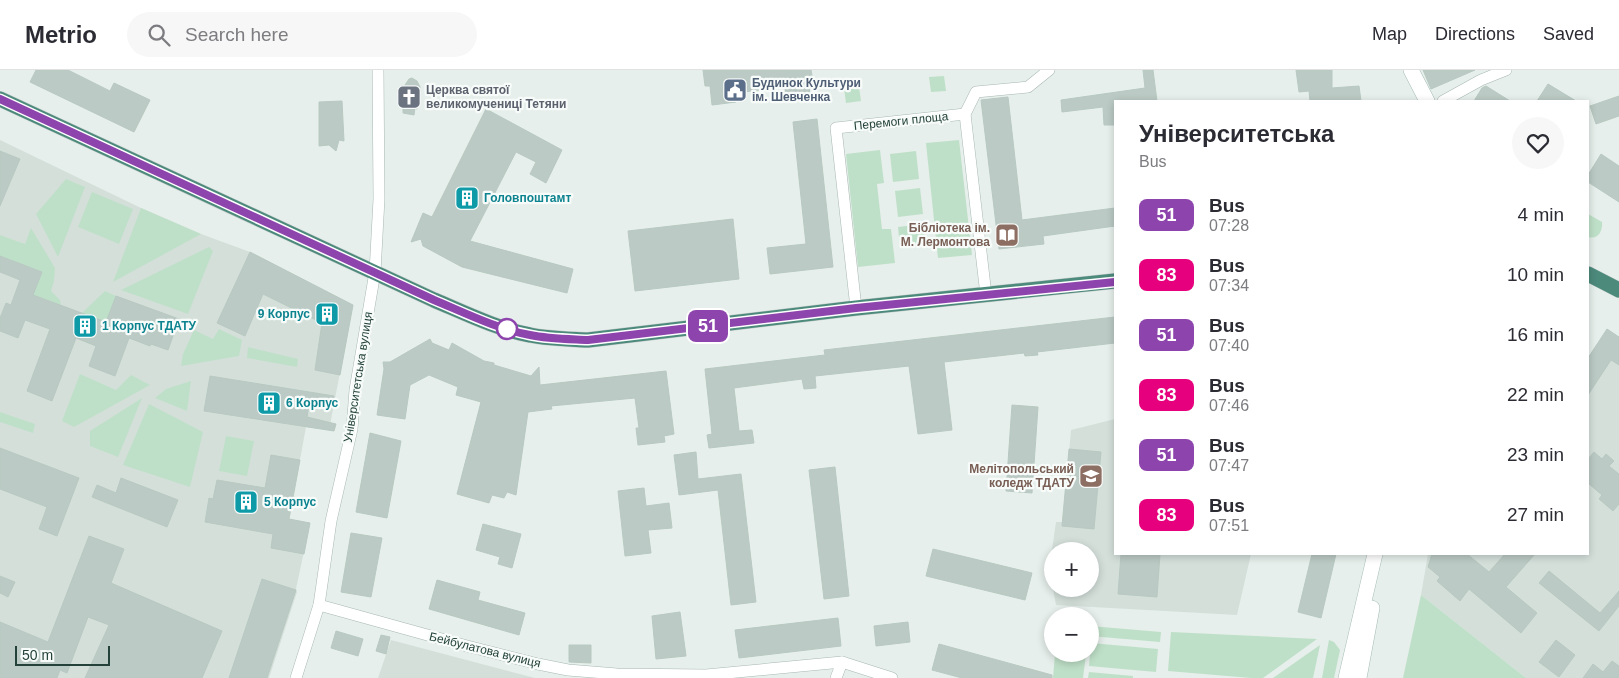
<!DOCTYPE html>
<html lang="en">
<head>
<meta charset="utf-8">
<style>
  body { margin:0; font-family:Arial,sans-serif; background:#f7f7f7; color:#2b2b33; height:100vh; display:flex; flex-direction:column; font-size:19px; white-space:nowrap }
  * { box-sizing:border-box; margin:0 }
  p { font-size:16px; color:#7c7c81 }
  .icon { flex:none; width:28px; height:28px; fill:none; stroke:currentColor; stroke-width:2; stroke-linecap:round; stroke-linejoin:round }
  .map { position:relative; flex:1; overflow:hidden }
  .panel { position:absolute; left:1114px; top:30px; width:475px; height:455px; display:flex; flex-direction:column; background:#fff; border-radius:0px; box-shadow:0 2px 8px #0003 }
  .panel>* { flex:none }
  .badge { padding:0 10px; border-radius:8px; font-size:18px; line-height:32px }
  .fabs { position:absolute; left:1044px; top:472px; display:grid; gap:10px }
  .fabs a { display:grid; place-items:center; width:55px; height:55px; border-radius:50%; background:#fff; box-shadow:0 2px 8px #0003; font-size:25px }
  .scale { position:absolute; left:15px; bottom:12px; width:95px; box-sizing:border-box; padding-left:5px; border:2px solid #24423a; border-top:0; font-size:14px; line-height:18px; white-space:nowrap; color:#24423a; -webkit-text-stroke:4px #f7fbf9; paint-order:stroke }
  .map>.badge { position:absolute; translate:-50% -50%; box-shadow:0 0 0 2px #fff }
  .round { display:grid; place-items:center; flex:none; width:52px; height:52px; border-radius:26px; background:#f7f7f7 }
  .head { display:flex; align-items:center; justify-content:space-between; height:85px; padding:0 25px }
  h1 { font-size:24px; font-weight:700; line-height:38px }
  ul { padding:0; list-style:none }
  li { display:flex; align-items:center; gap:15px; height:60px; padding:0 25px }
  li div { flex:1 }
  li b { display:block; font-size:19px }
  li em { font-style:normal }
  li .badge { min-width:55px; font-weight:700; text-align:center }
  header { display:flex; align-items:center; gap:30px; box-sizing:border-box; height:70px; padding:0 25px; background:#fff; border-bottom:1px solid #e1e1e2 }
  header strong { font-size:24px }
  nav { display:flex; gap:28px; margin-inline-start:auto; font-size:18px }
  .search { width:350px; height:45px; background:#f7f7f7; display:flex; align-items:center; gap:12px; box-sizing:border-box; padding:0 18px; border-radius:28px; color:#7c7c81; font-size:19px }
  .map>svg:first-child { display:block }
  .built { fill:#d4dfda }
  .green { fill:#bfe0c8 }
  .building { fill:#bbcac4; stroke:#b8c9c2 }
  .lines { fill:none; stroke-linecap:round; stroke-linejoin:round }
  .minor-casing { stroke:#a8b8b2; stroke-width:12 }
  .secondary-casing { stroke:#a4bbb3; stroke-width:16 }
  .trunk-casing { stroke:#c2cac8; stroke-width:16 }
  .minor { stroke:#fff; stroke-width:11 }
  .secondary { stroke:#fff; stroke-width:15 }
  .trunk { stroke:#4c8a7c; stroke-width:15 }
  .line-casing { stroke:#fff; stroke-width:11 }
  .line { stroke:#8e44ad; stroke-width:8 }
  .stop-dot { fill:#fff; stroke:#8e44ad; stroke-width:2.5 }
  .labels { text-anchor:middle; stroke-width:4.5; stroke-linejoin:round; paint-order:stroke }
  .service-label { font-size:12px; font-weight:bold; fill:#4e5e75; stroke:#f7fbf9; text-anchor:start }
  .worship-label { font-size:12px; font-weight:bold; fill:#5b616d; stroke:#f7fbf9; text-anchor:start }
  .street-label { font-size:12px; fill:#24423a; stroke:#f7fbf9 }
  .culture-label { font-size:12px; font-weight:bold; fill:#0d838f; stroke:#f7fbf9; text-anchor:start }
  .education-label { font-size:12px; font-weight:bold; fill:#785e54; stroke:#f7fbf9; text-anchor:end }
</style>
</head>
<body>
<header>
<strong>Metrio</strong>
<div class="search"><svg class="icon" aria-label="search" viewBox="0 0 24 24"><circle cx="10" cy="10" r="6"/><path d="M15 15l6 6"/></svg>Search here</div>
<nav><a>Map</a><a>Directions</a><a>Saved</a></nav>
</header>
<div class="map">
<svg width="1619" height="608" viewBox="0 0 1619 608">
  <rect width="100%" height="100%" fill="#e6efeb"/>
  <!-- built -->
  <g class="built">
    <polygon points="0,70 141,138 201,164 250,182 353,235 329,360 306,357 289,449 310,453 296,519 297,522 269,608 0,608"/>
    <polygon points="1607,259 1619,267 1619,608 1526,608 1421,525 1428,484 1588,484 1588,288"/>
    <polygon points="1115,349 1115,484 1251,484 1237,545 1056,535 1053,519 1090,519 1090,481 1052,481 1052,518 1049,500 1056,452 1063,452 1071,360"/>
    <polygon points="391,570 535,608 378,608"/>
  </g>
  <!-- green -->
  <g class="green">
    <polygon points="944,6 946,21 931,22 929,7"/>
    <polygon points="859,17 861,31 846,33 844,18"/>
    <polygon points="959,70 972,185 938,188 926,73"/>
    <polygon points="880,80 884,113 877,114 882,159 891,159 895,193 858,197 846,84"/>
    <polygon points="916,81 919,109 893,112 890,84"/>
    <polygon points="66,109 85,117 58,187 36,144"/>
    <polygon points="920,118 923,144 898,147 895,121"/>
    <polygon points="92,122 133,139 119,174 78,157"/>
    <polygon points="141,138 201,164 113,212"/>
    <path d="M1588,144L1602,152C1603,161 1598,170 1588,167Z"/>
    <polygon points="923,154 926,175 900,178 898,157"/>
    <polygon points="31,158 55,198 54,211 51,221 60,230 61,235 33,225 42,202 0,186 0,165 25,174"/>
    <polygon points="209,177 213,181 188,244 121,220"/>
    <polygon points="105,221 116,226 106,252 82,243"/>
    <polygon points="219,259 242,270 239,286 181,296 183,284 194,260 213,269"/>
    <polygon points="248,277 298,289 297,297 247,288"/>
    <polygon points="80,304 116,320 131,305 150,315 74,357 62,351"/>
    <polygon points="191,311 187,341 155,328 166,319"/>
    <polygon points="142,328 118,387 90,376 90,361"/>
    <polygon points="149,334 203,362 190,417 123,395"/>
    <polygon points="0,342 35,354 33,363 0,352"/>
    <polygon points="226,366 254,371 247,406 219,401"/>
    <polygon points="1421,525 1526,608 1403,608"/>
    <polygon points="1090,556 1161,562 1160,572 1090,566"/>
    <polygon points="1171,562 1317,569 1263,608 1251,608 1168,601"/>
    <polygon points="1329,570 1334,572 1340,580 1334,608 1322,608"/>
    <polygon points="1091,573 1158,579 1156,602 1089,596"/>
    <polygon points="1320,575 1313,608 1273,608"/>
    <polygon points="1055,584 1086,584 1083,608 1053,608"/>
    <polygon points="1089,602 1133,606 1133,608 1088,608"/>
  </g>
  <!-- building -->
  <g class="building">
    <polygon points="36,0 68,0 110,21 114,13 150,30 134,62 30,12"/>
    <polygon points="703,0 811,0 813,11 808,11 810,24 786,27 785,17 735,23 736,32 712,35 710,16 705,16"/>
    <polygon points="1143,0 1153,0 1157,31 1115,31 1115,55 1104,55 1103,37 1062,42 1061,30 1145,18"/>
    <polygon points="1296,0 1332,0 1332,18 1359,16 1361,31 1310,31 1309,21 1299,22"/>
    <polygon points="1423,0 1475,0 1431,19"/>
    <polygon points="412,8 417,11 420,17 417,39 415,38 414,45 403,43 403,37 401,36 405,15 409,9"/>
    <polygon points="1548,14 1576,31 1537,31"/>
    <polygon points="1486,16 1510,31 1474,31 1482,18"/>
    <polygon points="1619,26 1619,46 1596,54 1590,36"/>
    <polygon points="1008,27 1022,150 1115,138 1115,156 1043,166 1044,174 999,179 981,30"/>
    <polygon points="342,31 344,71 339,70 336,81 329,75 319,76 319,32"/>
    <polygon points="486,39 562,80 546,113 530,104 536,92 516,82 470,171 573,199 567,223 462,197 423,176 421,169 411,172 423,143 432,147"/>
    <polygon points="817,49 833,197 770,204 767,178 806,174 793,52"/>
    <polygon points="0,81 20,89 0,136"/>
    <polygon points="1601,84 1619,96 1619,132 1588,112 1588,105"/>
    <polygon points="733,149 739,209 635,221 628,161"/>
    <polygon points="250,182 353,235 340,305 315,300 322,253 263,224 245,266 217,253"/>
    <polygon points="0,186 42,202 33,225 106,252 116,226 179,249 168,280 151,274 150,276 129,268 115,306 89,296 96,276 76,268 52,331 27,321 50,259 25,250 18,268 0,261 0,248 6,233 11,235 20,210 0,202"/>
    <polygon points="1115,247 1115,273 1037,282 1038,285 1025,286 1024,283 944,292 952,360 918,364 909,296 815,306 816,318 804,319 802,309 734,318 739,361 752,360 754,373 709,378 707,365 712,364 705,299 825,285 824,280"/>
    <polygon points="1607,259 1619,267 1619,295 1611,290 1588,325 1588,288"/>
    <polygon points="430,269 432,273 449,280 452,273 484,291 494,293 494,295 531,306 539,297 540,315 666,301 674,364 664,366 665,372 638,375 636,358 639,358 635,328 551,336 552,339 528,342 516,425 507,422 504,428 492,425 489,433 457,424 481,332 456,325 458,317 429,305 410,315 405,349 377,345 384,299 383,292 390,292"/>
    <polygon points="210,306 334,326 332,338 309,335 307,347 336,354 334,361 204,341"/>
    <polygon points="1012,335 1038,337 1032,423 1006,421"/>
    <polygon points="370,363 401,371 387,448 356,442"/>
    <polygon points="0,378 79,408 57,466 39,459 47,437 0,419"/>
    <polygon points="1069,379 1101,382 1094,459 1062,456"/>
    <polygon points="696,382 698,409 741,404 756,532 731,535 718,420 679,425 674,385"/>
    <polygon points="1594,382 1602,389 1606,384 1614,391 1609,396 1619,404 1619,434 1613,441 1599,429 1602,425 1588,413 1588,389"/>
    <polygon points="271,385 300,390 289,449 310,453 304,484 271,478 273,464 205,452 209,428 213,429 217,410 265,418"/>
    <polygon points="835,397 849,526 824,529 809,400"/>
    <polygon points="121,408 178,430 167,457 92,427 97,415 116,423"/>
    <polygon points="644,418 646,436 669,433 672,458 648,460 651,483 625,486 618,421"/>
    <polygon points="483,454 521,464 512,498 498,494 500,487 476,480"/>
    <polygon points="351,463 382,468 371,527 341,522"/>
    <polygon points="89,466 124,479 111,513 222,561 202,608 85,608 109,555 88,547 67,603 60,600 57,608 0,608 0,552 48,572"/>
    <polygon points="933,479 1032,503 1025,530 926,506"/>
    <polygon points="1121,484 1160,484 1157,527 1118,524"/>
    <polygon points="1312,484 1336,484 1321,548 1298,542"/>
    <polygon points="1432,484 1467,484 1489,502 1505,484 1535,484 1506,517 1537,543 1521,563 1469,519 1460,531 1437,511 1440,507 1428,497"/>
    <polygon points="1549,501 1600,543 1619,521 1619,536 1599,561 1539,513"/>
    <polygon points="0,506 15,512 8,527 0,523"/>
    <polygon points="262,509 296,520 267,608 229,608"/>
    <polygon points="437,510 480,522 478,530 525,543 519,565 429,539"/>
    <polygon points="680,542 686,586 656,589 652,546"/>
    <polygon points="838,548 841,576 739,588 735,560"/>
    <polygon points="908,552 910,572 876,576 874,556"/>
    <polygon points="336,561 363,569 358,586 331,578"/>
    <polygon points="381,565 390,567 386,584 376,581"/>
    <polygon points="1556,570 1575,585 1559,607 1539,592"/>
    <polygon points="939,574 1052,605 1052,608 962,608 932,600"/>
    <polygon points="569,575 591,575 591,593 569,592"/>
    <polygon points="1612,591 1619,596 1619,608 1583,608 1593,594 1603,602"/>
  </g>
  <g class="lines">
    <!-- minor casing -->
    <g class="minor-casing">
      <g id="minor">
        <polyline points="1443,31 1481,10 1506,0"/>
        <polyline points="965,44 976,22 1028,17 1049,0"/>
        <polyline points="856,238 836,58 965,44 986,225"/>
        <polyline points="319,535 467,576 538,594 568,600 617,604 706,605 842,592 892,608"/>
        <polyline points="296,608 319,535 331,451 352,359 355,320 375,202 379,129 378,0"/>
        <polyline points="836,608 842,592"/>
      </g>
    </g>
    <!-- secondary casing -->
    <g class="secondary-casing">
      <g id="secondary">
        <polyline points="1411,0 1427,31"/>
        <polyline points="1346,608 1375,484"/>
        <polyline points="1359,608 1372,538"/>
      </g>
    </g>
    <!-- trunk casing -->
    <g class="trunk-casing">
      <g id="trunk">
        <path d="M0,29L434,230C465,243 497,259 530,265C549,269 569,269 588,270L856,238L1115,211"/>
        <polyline points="1588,204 1619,220"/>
      </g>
    </g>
    <!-- minor -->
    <use href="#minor" class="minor"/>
    <!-- secondary -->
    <use href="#secondary" class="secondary"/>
    <!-- trunk -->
    <use href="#trunk" class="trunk"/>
  </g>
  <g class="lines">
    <!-- line casing -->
    <g class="line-casing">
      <path id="line" d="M0,29L434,230C465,243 497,259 530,265C549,269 569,269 588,270L856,238L1115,212"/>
    </g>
    <!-- line -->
    <use href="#line" class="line"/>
  </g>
  <!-- icons -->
  <defs>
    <g id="civic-square" transform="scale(1.25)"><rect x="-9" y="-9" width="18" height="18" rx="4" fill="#5c6f8a" stroke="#f7fbf9"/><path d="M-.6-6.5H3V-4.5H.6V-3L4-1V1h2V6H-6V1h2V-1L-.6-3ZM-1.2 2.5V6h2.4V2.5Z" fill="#fff"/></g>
    <g id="church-square" transform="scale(1.25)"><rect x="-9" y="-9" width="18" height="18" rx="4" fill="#6b7280" stroke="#f7fbf9"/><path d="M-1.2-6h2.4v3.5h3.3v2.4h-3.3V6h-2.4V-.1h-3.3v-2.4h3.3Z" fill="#fff"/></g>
    <g id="building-square" transform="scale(1.25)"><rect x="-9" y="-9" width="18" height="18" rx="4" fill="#0f9aa8" stroke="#f7fbf9"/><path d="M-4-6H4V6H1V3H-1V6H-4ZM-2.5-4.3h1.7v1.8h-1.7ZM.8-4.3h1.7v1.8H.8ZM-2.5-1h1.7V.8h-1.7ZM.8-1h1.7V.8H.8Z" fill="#fff"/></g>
    <g id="library-square" transform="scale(1.25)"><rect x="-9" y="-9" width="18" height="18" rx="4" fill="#8d6e63" stroke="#f7fbf9"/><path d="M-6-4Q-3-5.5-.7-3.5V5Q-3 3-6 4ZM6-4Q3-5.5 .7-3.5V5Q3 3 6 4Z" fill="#fff"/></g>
    <g id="university-square" transform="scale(1.25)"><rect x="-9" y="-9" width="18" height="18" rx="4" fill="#8d6e63" stroke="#f7fbf9"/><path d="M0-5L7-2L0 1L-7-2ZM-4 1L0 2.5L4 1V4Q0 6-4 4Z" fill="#fff"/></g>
  </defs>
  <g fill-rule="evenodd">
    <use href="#civic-square" x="735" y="20"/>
    <use href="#church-square" x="409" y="27"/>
    <use href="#building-square" x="467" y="128"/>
    <use href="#library-square" x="1007" y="165"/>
    <use href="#building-square" x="327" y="244"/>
    <use href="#building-square" x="85" y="256"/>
    <use href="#building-square" x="269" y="333"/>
    <use href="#university-square" x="1091" y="406"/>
    <use href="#building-square" x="246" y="432"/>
  </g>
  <!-- markers -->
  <circle class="stop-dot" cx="507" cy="259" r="10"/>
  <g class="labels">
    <!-- service labels -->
    <g class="service-label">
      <text x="752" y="17">Будинок Культури<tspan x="752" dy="14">ім. Шевченка</tspan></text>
    </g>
    <!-- worship labels -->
    <g class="worship-label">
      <text x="426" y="24">Церква святої<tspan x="426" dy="14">великомучениці Тетяни</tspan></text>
    </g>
    <!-- street labels -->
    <g class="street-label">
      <text transform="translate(901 51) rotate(-6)" y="4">Перемоги площа</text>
      <text transform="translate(358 307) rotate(-81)" y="4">Університетська вулиця</text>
      <text transform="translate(485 580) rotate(14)" y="4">Бейбулатова вулиця</text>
    </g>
    <!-- culture labels -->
    <g class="culture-label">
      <text x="484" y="132">Головпоштамт</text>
      <text x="310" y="248" text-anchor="end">9 Корпус</text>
      <text x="102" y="260">1 Корпус ТДАТУ</text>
      <text x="286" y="337">6 Корпус</text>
      <text x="264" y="436">5 Корпус</text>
    </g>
    <!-- education labels -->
    <g class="education-label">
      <text x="990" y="162">Бібліотека ім.<tspan x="990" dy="14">М. Лермонтова</tspan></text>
      <text x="1074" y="403">Мелітопольський<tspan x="1074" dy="14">коледж ТДАТУ</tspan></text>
    </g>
  </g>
</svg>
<div class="fabs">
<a>+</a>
<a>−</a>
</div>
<div class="scale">50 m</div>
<b class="badge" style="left:708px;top:256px;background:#8e44ad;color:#fff">51</b>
<section class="panel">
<div class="head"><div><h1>Університетська</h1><p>Bus</p></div><a class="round"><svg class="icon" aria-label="heart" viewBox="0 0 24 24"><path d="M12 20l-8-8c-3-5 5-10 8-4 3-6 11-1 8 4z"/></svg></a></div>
<ul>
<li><span class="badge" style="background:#8e44ad;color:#fff">51</span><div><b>Bus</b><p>07:28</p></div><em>4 min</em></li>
<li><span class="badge" style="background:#e6007e;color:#fff">83</span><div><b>Bus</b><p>07:34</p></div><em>10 min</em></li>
<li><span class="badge" style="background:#8e44ad;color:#fff">51</span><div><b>Bus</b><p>07:40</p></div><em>16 min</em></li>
<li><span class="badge" style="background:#e6007e;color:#fff">83</span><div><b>Bus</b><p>07:46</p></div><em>22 min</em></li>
<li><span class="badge" style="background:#8e44ad;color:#fff">51</span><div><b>Bus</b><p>07:47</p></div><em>23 min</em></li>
<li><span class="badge" style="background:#e6007e;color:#fff">83</span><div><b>Bus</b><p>07:51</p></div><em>27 min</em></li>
</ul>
</section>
</div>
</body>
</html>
